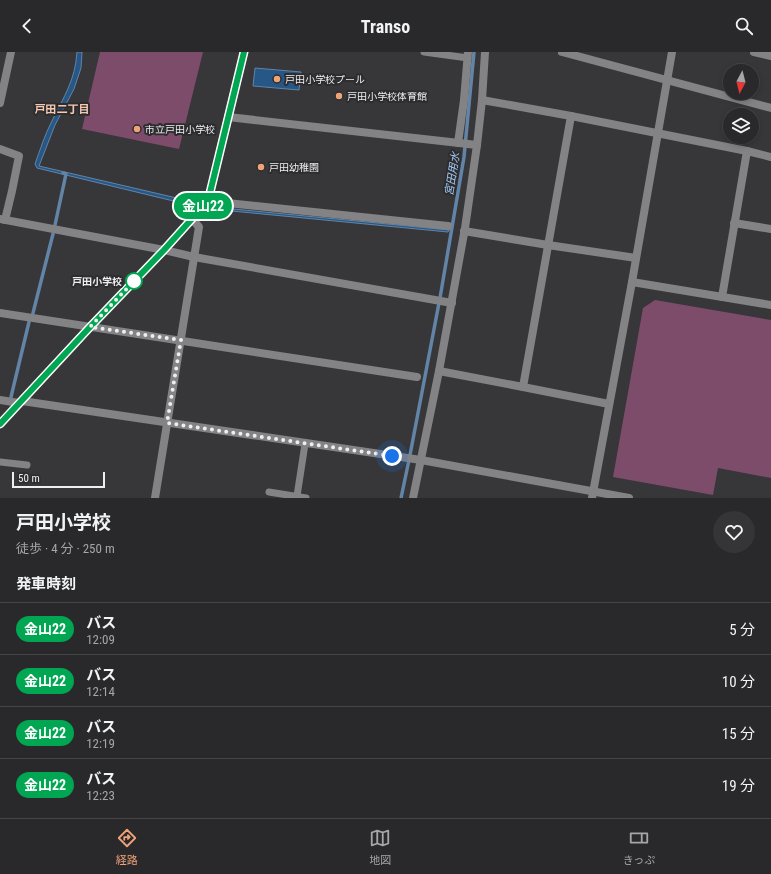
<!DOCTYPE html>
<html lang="ja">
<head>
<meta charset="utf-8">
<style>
  body { margin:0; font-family:"Roboto Condensed","Noto Sans JP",sans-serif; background:#353437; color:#f1f3f6; height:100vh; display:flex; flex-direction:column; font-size:15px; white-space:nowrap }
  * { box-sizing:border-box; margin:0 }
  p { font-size:13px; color:#a5a6a9 }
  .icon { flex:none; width:22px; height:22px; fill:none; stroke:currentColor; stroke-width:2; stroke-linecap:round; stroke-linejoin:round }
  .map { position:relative; height:446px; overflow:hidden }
  .sheet { display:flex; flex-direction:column; background:#29282b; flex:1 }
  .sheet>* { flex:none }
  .badge { padding:0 8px; border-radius:13px; font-size:14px; line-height:26px }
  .needle { width:26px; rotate:187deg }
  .tools { position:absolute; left:723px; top:12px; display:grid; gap:8px }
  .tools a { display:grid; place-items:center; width:36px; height:36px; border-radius:50%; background:#29282b; box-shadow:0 2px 6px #0003,0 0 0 1px #454447; font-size:20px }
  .scale { position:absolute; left:12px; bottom:10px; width:93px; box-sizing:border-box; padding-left:4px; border:2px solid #eeeef0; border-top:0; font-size:11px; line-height:14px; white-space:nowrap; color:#eeeef0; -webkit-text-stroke:3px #2d2c2f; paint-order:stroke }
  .you { position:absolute; width:20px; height:20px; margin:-10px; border:3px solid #fff; border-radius:50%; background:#1a73e8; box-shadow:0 0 0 6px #1a73e833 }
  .map>.badge { position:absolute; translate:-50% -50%; box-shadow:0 0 0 2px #fff }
  h2 { padding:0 16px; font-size:15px; line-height:36px }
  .round { display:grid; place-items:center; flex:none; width:42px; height:42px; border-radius:21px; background:#353437 }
  .overview { display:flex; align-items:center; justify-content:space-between; height:68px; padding:0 16px }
  h1 { font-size:19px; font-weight:700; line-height:30px }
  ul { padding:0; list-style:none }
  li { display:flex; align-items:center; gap:12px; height:52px; padding:0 16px; border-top:1px solid #454447 }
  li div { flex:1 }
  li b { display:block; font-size:15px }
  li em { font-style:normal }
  li .badge { min-width:44px; font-weight:700; text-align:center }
  header { display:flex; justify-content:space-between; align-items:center; height:52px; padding:0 16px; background:#29282b; font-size:18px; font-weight:700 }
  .tabs { display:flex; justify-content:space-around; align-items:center; height:56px; border-top:1px solid #454447; background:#29282b; font-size:11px; color:#a5a6a9 }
  .tabs a { display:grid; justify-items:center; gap:2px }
  .tabs .current { color:#efa377 }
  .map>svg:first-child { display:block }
  .green { fill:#7d4c6b }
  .water { fill:#265786; stroke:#6284a6 }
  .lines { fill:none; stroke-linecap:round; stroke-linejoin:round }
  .stream { stroke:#6284a6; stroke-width:3.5 }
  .service { stroke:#838385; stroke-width:7 }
  .minor { stroke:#838385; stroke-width:8 }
  .tertiary { stroke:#838385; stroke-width:8 }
  .line-casing { stroke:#fff; stroke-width:9 }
  .line { stroke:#00a651; stroke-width:6 }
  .walk { stroke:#eeeef0; stroke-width:4; stroke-dasharray:0 7.2 }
  .poi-dot { fill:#efa377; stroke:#2d2c2f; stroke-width:1.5 }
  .stop-dot { fill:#fff; stroke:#00a651; stroke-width:2 }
  .labels { text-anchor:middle; stroke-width:4; stroke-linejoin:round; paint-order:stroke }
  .poi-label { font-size:10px; fill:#eeeef0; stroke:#2d2c2f; text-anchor:start }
  .stop-label { font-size:10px; font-weight:bold; fill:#eeeef0; stroke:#2d2c2f; text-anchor:end }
  .neighbourhood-label { font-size:11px; font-weight:bold; fill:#f6cab1; stroke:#2d2c2f }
  .water-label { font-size:11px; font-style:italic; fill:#a3cbf6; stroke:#2d2c2f }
</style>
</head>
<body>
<header><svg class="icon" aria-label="back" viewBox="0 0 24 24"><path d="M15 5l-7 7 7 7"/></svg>Transo<svg class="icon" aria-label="search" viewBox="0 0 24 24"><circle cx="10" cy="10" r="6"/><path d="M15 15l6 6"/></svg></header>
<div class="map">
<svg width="771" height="446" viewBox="0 0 771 446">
  <rect width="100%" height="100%" fill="#373639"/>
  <!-- green -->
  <g class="green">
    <polygon points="100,0 203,0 179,97 82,77"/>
    <polygon points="655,248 771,268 771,426 718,416 713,443 613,425 643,256"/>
  </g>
  <!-- water -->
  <g class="water">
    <path d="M77,0H82L81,16L74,37L55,73L39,114L194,150L190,153L37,116L35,112C40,98 45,82 52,69C64,44 75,29 77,0Z"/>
    <polygon points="255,16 301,20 299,38 253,34"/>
    <polygon points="213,155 449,178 448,180 211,157"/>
  </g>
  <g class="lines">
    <!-- stream -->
    <g class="stream">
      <polyline points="55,173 66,122 63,121"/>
      <polyline points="440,246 464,105 474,0"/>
      <polyline points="33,261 53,182"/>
      <polyline points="11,345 29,270"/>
      <polyline points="410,403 439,251"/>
      <polyline points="401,446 409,408"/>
    </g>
    <!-- service -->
    <g class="service">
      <polyline points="424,0 468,6"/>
      <polyline points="0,410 27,413"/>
      <polyline points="269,440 306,446"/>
      <polyline points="297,444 305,392"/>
    </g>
    <!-- minor -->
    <g class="minor">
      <polyline points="562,0 771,56"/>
      <polyline points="754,0 771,4"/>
      <polyline points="482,48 571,64 747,99 771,105"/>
      <polyline points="0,51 11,0"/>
      <polyline points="228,65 477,93"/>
      <polyline points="458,91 464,48 468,0"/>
      <polyline points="0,97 19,104 12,139 5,168"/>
      <polyline points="208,149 448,174"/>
      <polyline points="0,167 164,198 194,205 452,251"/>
      <polyline points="734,171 771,177"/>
      <polyline points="464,179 548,193 636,206"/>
      <polyline points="632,230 771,253"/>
      <polyline points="722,245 747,99"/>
      <polyline points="0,261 417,325"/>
      <polyline points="439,319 523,335 609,352"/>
      <polyline points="523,335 571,64"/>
      <polyline points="0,348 19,351"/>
      <polyline points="22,349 421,408 629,446"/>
      <polyline points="155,446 199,175 192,167"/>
      <polyline points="413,446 439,319 465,176 477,93 482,48 485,0"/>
      <polyline points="592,446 632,230 672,0"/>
    </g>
    <!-- tertiary -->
    <polyline class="tertiary" points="0,372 90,275 164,198 208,149 244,0"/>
  </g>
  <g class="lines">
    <!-- line casing -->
    <g class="line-casing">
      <polyline id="line" points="0,372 90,275 164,198 208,149 244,0"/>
    </g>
    <!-- line -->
    <use href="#line" class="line"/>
    <!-- walk -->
    <polyline class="walk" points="134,229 135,228 90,275 181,288 167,371 392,404"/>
  </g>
  <!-- markers -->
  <g class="poi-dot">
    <circle cx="277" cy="27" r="4"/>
    <circle cx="339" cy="44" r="4"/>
    <circle cx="137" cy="77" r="4"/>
    <circle cx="261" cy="115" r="4"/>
  </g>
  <circle class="stop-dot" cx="134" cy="229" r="8"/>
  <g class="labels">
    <!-- poi labels -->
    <g class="poi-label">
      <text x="285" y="31">戸田小学校プール</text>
      <text x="347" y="48">戸田小学校体育館</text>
      <text x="145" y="81">市立戸田小学校</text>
      <text x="269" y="119">戸田幼稚園</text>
    </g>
    <!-- stop labels -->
    <g class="stop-label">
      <text x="122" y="233">戸田小学校</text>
    </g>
    <!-- neighbourhood labels -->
    <g class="neighbourhood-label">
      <text x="62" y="61">戸田二丁目</text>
    </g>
    <!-- water labels -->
    <g class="water-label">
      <text transform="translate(452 122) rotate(-81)" y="4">宮田用水</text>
    </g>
  </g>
</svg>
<div class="tools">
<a><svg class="needle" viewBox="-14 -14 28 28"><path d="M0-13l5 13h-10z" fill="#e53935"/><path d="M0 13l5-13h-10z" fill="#a5a6a9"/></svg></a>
<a><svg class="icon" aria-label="layers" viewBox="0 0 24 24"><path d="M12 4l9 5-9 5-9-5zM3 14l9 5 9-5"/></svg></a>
</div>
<div class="scale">50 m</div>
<div class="you" style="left:392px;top:404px"></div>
<b class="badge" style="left:203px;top:154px;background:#00a651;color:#fff">金山22</b>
</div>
<section class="sheet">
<div class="overview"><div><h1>戸田小学校</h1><p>徒歩 · 4 分 · 250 m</p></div><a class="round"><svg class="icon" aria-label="heart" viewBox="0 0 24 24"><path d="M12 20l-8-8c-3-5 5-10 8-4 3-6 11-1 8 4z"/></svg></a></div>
<h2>発車時刻</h2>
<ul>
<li><span class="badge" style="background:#00a651;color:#fff">金山22</span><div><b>バス</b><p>12:09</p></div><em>5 分</em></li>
<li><span class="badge" style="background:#00a651;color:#fff">金山22</span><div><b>バス</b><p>12:14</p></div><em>10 分</em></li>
<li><span class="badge" style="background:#00a651;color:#fff">金山22</span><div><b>バス</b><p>12:19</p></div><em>15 分</em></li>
<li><span class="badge" style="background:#00a651;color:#fff">金山22</span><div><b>バス</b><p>12:23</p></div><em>19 分</em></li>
</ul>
</section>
<nav class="tabs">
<a class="current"><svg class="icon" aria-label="directions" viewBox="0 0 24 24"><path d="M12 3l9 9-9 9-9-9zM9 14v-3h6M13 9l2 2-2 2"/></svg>経路</a>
<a><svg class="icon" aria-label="map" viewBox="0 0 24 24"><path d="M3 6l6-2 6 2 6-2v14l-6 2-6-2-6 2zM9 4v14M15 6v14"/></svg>地図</a>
<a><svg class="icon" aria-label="tickets" viewBox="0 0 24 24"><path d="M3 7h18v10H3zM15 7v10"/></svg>きっぷ</a>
</nav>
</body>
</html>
